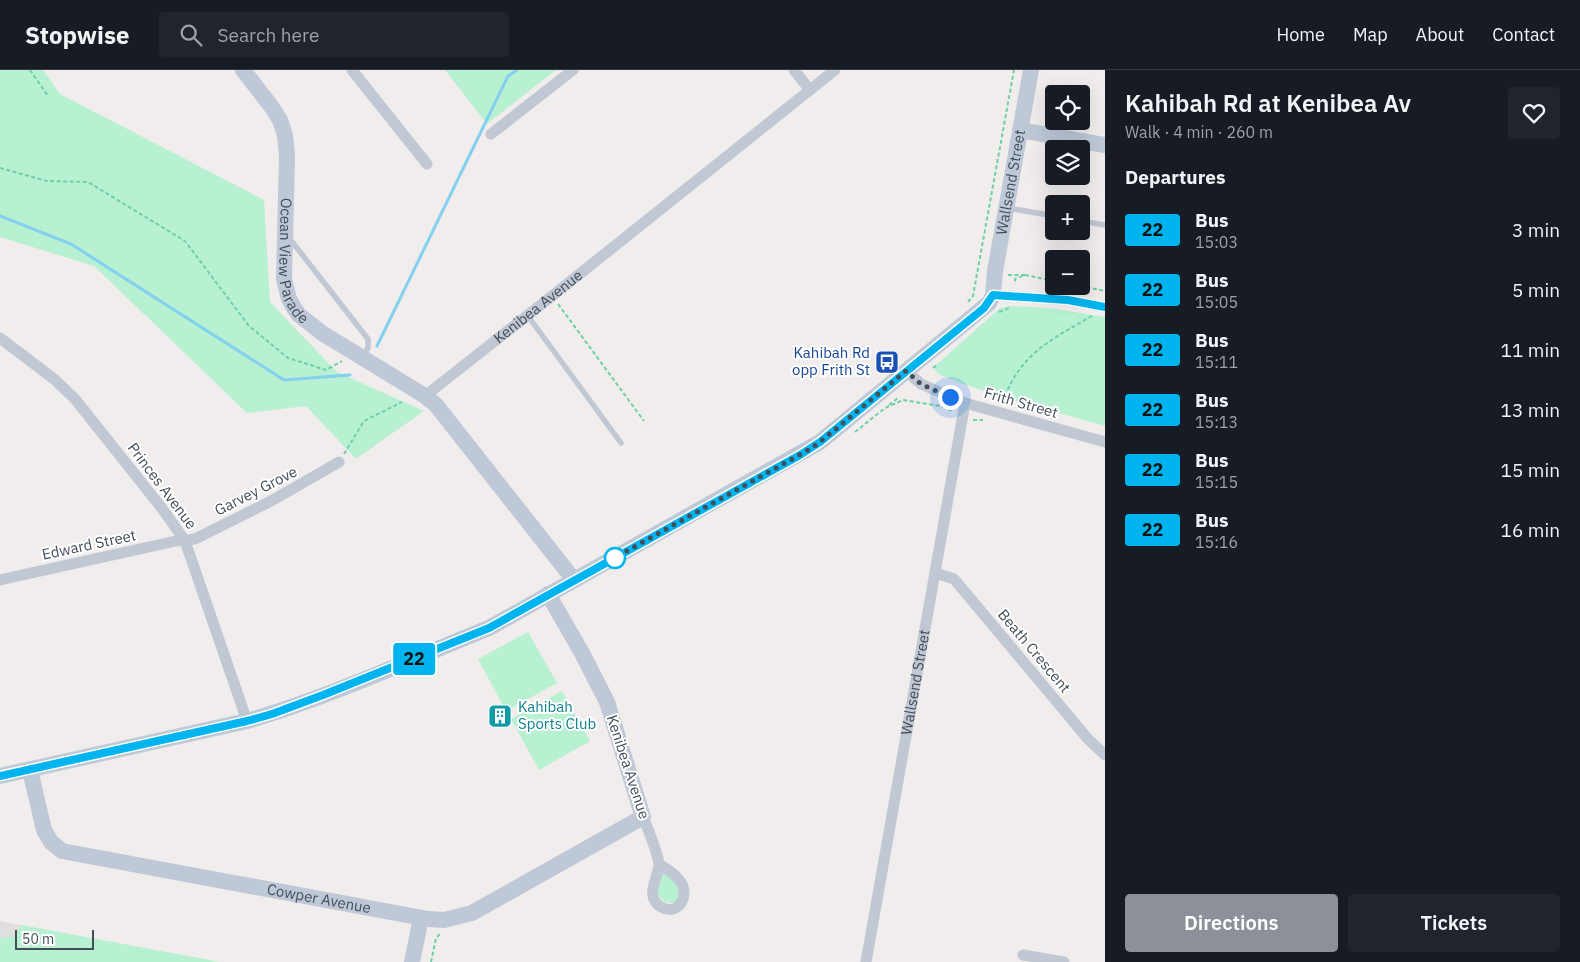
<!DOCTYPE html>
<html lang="en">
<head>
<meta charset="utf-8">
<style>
  body { margin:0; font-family:"IBM Plex Sans",sans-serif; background:#20242c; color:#f1f3f6; height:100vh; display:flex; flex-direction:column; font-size:19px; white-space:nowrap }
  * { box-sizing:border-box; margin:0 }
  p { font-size:16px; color:#9ea1a6 }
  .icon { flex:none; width:28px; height:28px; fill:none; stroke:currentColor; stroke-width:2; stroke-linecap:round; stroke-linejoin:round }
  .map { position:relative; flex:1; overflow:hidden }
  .side { display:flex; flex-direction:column; background:#171b24; width:475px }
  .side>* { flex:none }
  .badge { padding:0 10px; border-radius:4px; font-size:18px; line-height:32px }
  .tools { position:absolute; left:1045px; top:15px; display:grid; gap:10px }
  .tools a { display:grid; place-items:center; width:45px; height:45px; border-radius:5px; background:#171b24; box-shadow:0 5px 20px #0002; font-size:25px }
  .scale { position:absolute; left:15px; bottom:12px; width:79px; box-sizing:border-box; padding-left:5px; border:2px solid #444e5b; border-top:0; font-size:14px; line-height:18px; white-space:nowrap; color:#444e5b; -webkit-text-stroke:4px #fff; paint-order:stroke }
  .you { position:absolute; width:25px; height:25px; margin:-12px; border:4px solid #fff; border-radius:50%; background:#1a73e8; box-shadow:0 0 0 8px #1a73e833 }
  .map>.badge { position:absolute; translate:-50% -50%; box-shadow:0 0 0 2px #fff }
  h2 { padding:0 20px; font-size:19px; line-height:45px }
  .round { display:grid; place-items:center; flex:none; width:52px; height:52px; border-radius:5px; background:#20242c }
  .headline { display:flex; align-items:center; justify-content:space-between; height:85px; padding:0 20px }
  h1 { font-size:24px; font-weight:600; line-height:38px }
  .action { display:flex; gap:10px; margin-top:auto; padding:10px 20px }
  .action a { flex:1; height:58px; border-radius:5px; background:#8c9099; color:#fff; font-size:20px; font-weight:600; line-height:58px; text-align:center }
  .action a+a { background:#20242c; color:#f1f3f6 }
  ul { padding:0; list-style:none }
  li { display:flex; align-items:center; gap:15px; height:60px; padding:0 20px }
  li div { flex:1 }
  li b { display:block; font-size:19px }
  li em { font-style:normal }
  li .badge { min-width:55px; font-weight:700; text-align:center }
  header { display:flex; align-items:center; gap:30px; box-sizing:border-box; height:70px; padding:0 25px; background:#171b24; border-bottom:1px solid #363941 }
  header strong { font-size:24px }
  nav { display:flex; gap:28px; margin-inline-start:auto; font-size:18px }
  .search { width:350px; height:45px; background:#20242c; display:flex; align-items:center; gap:12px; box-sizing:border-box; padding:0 18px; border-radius:5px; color:#9ea1a6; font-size:19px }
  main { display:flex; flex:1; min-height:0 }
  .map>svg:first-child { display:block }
  .education { fill:#e1dede }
  .green { fill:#b8f0d2 }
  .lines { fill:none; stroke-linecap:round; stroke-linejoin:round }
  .stream { stroke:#83d0ef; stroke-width:3 }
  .path { stroke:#6fcfa7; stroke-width:2; stroke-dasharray:4 2.5; stroke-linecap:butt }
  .lane { stroke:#bfc8d3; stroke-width:5.5 }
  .street { stroke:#bfc8d3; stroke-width:11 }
  .secondary { stroke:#bec8d7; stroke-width:16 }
  .line-casing { stroke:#fff; stroke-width:11 }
  .line { stroke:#00b5ef; stroke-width:8 }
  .walk { stroke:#444e5b; stroke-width:5; stroke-dasharray:0 9 }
  .stop-dot { fill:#fff; stroke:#00b5ef; stroke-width:2.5 }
  .labels { text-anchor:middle; stroke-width:4; stroke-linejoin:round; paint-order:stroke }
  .street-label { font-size:15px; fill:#444e5b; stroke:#fff }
  .transit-label { font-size:15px; fill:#164399; stroke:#fff; text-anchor:end }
  .culture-label { font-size:15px; fill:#0d838f; stroke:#fff; text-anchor:start }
</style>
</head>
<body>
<header>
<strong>Stopwise</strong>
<div class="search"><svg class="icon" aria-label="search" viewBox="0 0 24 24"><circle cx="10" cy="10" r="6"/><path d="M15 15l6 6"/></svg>Search here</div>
<nav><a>Home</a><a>Map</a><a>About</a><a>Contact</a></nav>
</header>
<main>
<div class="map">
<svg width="1105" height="892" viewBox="0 0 1105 892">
  <rect width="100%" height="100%" fill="#f0edec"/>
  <!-- education -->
  <polygon class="education" points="0,851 21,855 4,892 0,892"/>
  <!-- green -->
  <g class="green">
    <polygon points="0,0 43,0 60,24 264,130 270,232 337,302 424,341 356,389 306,336 247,343 94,196 0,167"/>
    <polygon points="445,0 556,0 487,54"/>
    <path d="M1009,236L1050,238L1105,247V356C1049,340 992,326 938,304L935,300L936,295L1000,238Z"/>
    <polygon points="528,562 557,613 506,641 478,589"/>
    <polygon points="562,621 590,671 539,700 511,649"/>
    <path d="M661,800C672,810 680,812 678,829L674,833L665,832C654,825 658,812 661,800Z"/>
    <polygon points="21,855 221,892 0,892 0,868 15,866"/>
  </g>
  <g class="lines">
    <!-- stream -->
    <g class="stream">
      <polyline points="0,146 71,174 284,310 350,305"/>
      <polyline points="377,276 508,6 517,0"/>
    </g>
    <!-- path -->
    <g class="path">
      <polyline points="30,0 48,26"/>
      <polyline points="0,98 47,111 88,112 185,171 249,256 288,288 326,300 342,291"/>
      <polyline points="1008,205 1025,205 1015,209 1015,214"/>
      <polyline points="1025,205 1054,211"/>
      <polyline points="1080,216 1105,221"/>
      <polyline points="968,232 973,226 1014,0"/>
      <polyline points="558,234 644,351"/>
      <polyline points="999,242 1009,238"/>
      <polyline points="933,298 937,295"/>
      <path d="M1003,332C1019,284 1052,269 1092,246"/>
      <polyline points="889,335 899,327"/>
      <polyline points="973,350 983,350"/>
      <polyline points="855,362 885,338 903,330 946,337 952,342"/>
      <polyline points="344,384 364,351 402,332"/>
      <polyline points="431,892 436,868 440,864"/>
    </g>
    <!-- lane -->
    <g class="lane">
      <polyline points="1008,138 1054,146"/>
      <polyline points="1081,151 1105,155"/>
      <polyline points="290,169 368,269 368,278 363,287"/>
      <polyline points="528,246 621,373"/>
    </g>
    <!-- street -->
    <g class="street">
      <polyline points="352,0 427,94"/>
      <polyline points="794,0 810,20"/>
      <polyline points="491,64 573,0"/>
      <polyline points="993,225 1069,230 1105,237"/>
      <polyline points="0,268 54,309 75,329 164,441 185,471 247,651"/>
      <polyline points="906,301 921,314 965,333 1105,372"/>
      <path id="s1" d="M425,326L552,226L835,0"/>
      <polyline points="936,503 954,509 1088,669 1105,685"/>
      <polyline points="0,510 176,471 195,469 273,430 339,392"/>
      <path d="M643,747C647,756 659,787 659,795C658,808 644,827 661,837C677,846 689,828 682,814C677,805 667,799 659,794"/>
      <polyline points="1023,885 1064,892"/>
      <path id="s2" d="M866,892L965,333"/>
    </g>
    <!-- secondary -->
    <g class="secondary">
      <path id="s3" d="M243,0L271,36L280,50L285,65L287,86L284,209L289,229L294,238L299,245L322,263L425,326L436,335L574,510"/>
      <polyline points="1020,60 1105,75"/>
      <path id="s4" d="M30,700L44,760L51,772L62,781L428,849L444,850L472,843L643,747L607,632L582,583L548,524"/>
      <path id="s5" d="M0,706L247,651C330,627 409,590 489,558L820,372L989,233L993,225L995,201L1031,0"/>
      <polyline points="412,892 421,848"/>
    </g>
  </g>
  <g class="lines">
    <!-- line casing -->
    <g class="line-casing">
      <polyline id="line" points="0,706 247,651 272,644 323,625 489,558 800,385 820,372 984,238 993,225 1068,230 1105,237"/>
    </g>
    <!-- line -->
    <use href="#line" class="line"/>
    <!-- walk -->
    <polyline class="walk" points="615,488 609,491 810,379 820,372 906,301 921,314 950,327"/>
  </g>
  <!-- icons -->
  <defs>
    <g id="bus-square" transform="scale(1.25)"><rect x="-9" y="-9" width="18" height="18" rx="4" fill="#1a4fb4" stroke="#fff"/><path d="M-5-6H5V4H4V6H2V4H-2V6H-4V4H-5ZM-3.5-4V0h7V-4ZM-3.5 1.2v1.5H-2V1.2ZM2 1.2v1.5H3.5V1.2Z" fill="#fff"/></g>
    <g id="building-square" transform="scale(1.25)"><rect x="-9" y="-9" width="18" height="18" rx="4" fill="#0f9aa8" stroke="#fff"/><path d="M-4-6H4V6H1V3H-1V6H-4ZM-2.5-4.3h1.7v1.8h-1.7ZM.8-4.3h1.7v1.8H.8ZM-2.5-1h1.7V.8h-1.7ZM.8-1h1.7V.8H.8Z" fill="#fff"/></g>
  </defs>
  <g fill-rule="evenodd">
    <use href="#bus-square" x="887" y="292"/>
    <use href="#building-square" x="500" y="646"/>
  </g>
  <!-- markers -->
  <circle class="stop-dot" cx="615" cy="488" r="10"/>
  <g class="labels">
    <!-- street labels -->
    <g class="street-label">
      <text dy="5" stroke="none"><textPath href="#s5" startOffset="1234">Wallsend Street</textPath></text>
      <text dy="5" stroke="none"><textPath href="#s3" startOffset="206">Ocean View Parade</textPath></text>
      <text dy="5" stroke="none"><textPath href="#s1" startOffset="144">Kenibea Avenue</textPath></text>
      <text transform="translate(1021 333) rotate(16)" y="5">Frith Street</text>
      <text transform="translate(162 416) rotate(53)" y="5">Princes Avenue</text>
      <text transform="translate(256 421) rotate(-27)" y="5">Garvey Grove</text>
      <text transform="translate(89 475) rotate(-12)" y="5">Edward Street</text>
      <text transform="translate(1034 581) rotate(50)" y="5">Beath Crescent</text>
      <text dy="5" stroke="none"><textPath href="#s2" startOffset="284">Wallsend Street</textPath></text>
      <text transform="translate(628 697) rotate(72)" y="5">Kenibea Avenue</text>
      <text dy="5" stroke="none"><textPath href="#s4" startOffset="351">Cowper Avenue</textPath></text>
    </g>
    <!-- transit labels -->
    <g class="transit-label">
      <text x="870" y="288">Kahibah Rd<tspan x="870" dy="17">opp Frith St</tspan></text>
    </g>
    <!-- culture labels -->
    <g class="culture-label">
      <text x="518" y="642">Kahibah<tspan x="518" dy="17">Sports Club</tspan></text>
    </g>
  </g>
</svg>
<div class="tools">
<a><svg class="icon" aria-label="locate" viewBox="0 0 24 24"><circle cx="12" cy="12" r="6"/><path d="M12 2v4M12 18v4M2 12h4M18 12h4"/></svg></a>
<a><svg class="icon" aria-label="layers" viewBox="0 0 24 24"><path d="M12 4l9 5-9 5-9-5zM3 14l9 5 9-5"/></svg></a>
<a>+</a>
<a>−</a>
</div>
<div class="scale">50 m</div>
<div class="you" style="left:950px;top:327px"></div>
<b class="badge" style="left:414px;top:589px;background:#00b5ef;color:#111">22</b>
</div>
<section class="side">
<div class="headline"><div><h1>Kahibah Rd at Kenibea Av</h1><p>Walk · 4 min · 260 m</p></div><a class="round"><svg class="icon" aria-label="heart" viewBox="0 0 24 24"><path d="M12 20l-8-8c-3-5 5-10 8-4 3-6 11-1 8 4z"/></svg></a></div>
<h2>Departures</h2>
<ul>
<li><span class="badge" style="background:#00b5ef;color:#111">22</span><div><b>Bus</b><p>15:03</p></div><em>3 min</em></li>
<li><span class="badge" style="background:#00b5ef;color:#111">22</span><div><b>Bus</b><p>15:05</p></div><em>5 min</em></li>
<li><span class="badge" style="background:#00b5ef;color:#111">22</span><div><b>Bus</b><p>15:11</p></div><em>11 min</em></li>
<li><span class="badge" style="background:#00b5ef;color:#111">22</span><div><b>Bus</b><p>15:13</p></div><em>13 min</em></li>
<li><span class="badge" style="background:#00b5ef;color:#111">22</span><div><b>Bus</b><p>15:15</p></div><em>15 min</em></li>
<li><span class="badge" style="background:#00b5ef;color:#111">22</span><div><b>Bus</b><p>15:16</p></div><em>16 min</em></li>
</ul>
<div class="action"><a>Directions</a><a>Tickets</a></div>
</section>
</main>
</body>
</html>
